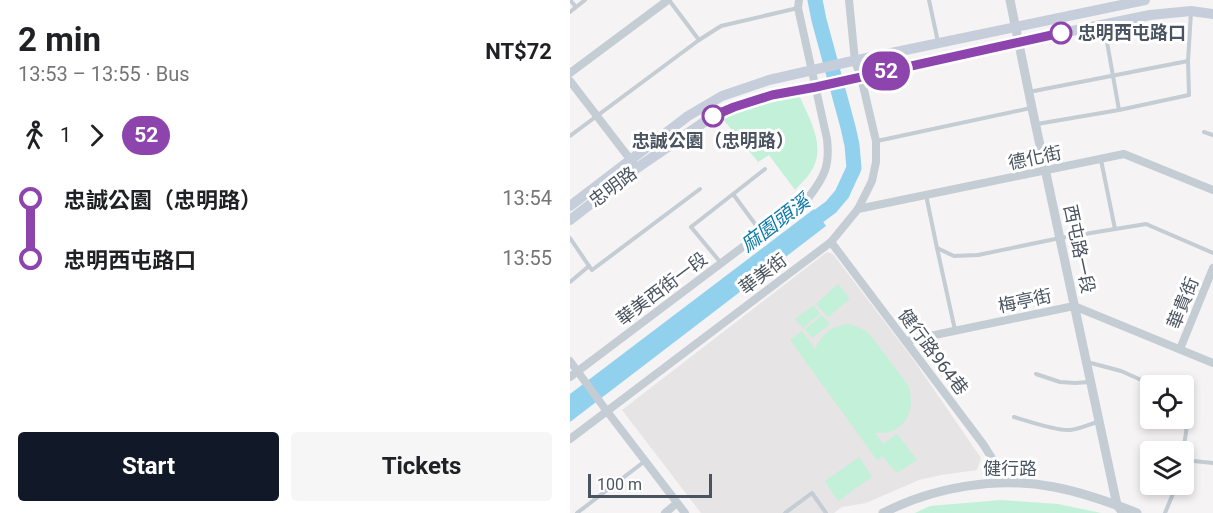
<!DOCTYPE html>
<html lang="en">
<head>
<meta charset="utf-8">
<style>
  body { margin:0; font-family:Roboto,"Noto Sans TC",sans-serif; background:#f6f6f6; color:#202124; height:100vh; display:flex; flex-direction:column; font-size:22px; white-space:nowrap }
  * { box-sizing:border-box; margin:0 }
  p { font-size:20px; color:#757577 }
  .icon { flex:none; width:33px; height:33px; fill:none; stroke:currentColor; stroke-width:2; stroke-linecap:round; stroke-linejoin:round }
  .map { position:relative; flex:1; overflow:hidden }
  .details { display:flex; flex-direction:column; background:#fff; width:570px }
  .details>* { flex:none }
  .badge { padding:0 12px; border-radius:20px; font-size:21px; line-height:39px }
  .fabs { position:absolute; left:570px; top:375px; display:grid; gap:12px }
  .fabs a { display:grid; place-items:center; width:54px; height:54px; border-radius:6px; background:#fff; box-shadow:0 3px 9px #0003; font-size:30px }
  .scale { position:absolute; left:18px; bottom:15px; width:124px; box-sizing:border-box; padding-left:6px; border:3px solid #4a5460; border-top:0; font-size:16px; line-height:21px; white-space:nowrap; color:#4a5460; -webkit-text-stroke:4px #fff; paint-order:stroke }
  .map>.badge { position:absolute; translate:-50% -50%; box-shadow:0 0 0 3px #fff }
  .legs { display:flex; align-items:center; gap:9px; height:66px; padding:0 18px; font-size:20px }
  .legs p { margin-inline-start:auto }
  .overview { display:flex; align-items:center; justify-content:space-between; height:102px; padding:0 18px }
  h1 { font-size:33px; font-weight:700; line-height:45px }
  .cta { display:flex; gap:12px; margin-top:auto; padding:12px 18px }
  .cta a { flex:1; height:69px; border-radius:6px; background:#111827; color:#fff; font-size:24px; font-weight:700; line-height:69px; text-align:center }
  .cta a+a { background:#f6f6f6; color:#202124 }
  ul { padding:0 18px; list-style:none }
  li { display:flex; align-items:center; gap:21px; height:60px; font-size:22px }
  li i { display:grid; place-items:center; width:9px; height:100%; margin:0 8px; background:currentColor }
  li i::after { content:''; width:15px; height:15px; margin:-8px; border:4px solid; border-radius:50%; background:#fff }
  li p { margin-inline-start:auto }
  li:first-child i { background:linear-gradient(#0000 50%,currentColor 0) }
  li:last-child i { background:linear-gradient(currentColor 50%,#0000 0) }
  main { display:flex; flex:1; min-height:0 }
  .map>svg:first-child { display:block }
  .education { fill:#e6e4e5 }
  .green { fill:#c3f0d9 }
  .water { fill:#91d1ed }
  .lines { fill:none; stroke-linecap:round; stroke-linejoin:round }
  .river { stroke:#91d1ed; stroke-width:15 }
  .service { stroke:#c4ccd4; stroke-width:4 }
  .minor { stroke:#c4ccd4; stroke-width:8 }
  .tertiary { stroke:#c4ccd4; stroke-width:9 }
  .secondary { stroke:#c6cedb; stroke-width:10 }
  .line-1-casing { stroke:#fff; stroke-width:14 }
  .line-1 { stroke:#8e44ad; stroke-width:9 }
  .stop-1-dot { fill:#fff; stroke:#8e44ad; stroke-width:3 }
  .labels { text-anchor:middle; stroke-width:6; stroke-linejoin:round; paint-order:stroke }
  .stop-label { font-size:18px; font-weight:bold; fill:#4a5460; stroke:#fff; text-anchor:start }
  .street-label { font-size:18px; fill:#4a5460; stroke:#fff }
  .water-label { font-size:20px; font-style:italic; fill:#0d7aa8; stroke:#fff }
</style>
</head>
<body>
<main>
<section class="details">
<div class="overview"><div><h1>2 min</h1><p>13:53 – 13:55 · Bus</p></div><b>NT$72</b></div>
<div class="legs"><svg class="icon" aria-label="walk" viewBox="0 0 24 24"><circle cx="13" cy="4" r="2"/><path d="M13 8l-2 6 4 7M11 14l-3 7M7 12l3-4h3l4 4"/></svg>1<svg class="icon" aria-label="forward" viewBox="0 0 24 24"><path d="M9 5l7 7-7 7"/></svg><b class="badge" style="background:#8e44ad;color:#fff">52</b></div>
<ul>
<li><i style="color:#8e44ad"></i><b>忠誠公園（忠明路）</b><p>13:54</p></li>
<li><i style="color:#8e44ad"></i><b>忠明西屯路口</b><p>13:55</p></li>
</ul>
<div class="cta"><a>Start</a><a>Tickets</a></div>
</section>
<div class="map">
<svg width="643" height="513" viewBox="0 0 643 513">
  <rect width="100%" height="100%" fill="#f5f3f3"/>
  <!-- education -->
  <polygon class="education" points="257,252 263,254 343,359 411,458 407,470 371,475 349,480 296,503 272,507 264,513 131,513 52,410"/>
  <!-- green -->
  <g class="green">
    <path d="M229,95C240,121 259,149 238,176C234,181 229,185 225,190L199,155L188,162L152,118L187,103Z"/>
    <polygon points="268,284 280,299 258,317 246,304"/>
    <polygon points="244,305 250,314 233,328 225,319"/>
    <polygon points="252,315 260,324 242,338 235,329"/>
    <path d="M278,324C287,326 295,329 301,336L338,385C345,404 340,426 319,432C315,433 310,433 305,433L313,444L327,434L347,460L327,473L312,456L307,460L220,340L232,331L245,349C252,334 261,326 278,324Z"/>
    <polygon points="289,457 302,477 268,501 255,481"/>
    <polygon points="431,500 488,504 531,513 345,513 360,506"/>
  </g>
  <!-- water -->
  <polygon class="water" points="244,209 256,226 0,422 0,394"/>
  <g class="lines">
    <!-- river -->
    <polyline class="river" points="234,227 261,207 272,194 284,168 282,145 278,127 249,20 245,0"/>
    <!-- service -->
    <g class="service">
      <polyline points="0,0 6,7"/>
      <polyline points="99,0 129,40"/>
      <polyline points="359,0 368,42"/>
      <polyline points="0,12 15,0"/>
      <polyline points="534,25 549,110"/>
      <polyline points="459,92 618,61"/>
      <polyline points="467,124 549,110 619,95 618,61 621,12"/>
      <polyline points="634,132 643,135"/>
      <polyline points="0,136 129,40 151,26 228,8"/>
      <polyline points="307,141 461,108"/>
      <polyline points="531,160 545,229"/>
      <polyline points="163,194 191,232"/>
      <polyline points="356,195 367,248 384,256 408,255 490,238 576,224 643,253"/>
      <polyline points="121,227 195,169"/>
      <polyline points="121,227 151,263"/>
      <polyline points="0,238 19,266"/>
      <polyline points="367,248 385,330"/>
      <polyline points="19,266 22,270 130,189"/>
      <polyline points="0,282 19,266"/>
      <polyline points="517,362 551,371 585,386"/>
      <polyline points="466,374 490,382 505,383 520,382"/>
      <path d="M444,417C458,421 485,431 500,430C509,429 518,425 527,422"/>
      <polyline points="613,452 621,400 614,397"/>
      <polyline points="614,460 643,463"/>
      <polyline points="7,513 75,461"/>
      <polyline points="215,513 242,493 256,513"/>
      <polyline points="595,513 607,484"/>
    </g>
    <!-- minor -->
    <g class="minor">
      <polyline points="0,73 98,0"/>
      <polyline points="0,81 63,163"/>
      <polyline points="288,209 554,154 643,190"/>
      <polyline points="261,242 413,444 437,482"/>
      <polyline points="336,341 504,306 643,363"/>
      <polyline points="610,349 643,268"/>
      <polyline points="0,361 33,406 115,513"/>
      <path d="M0,377L239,197C255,176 260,165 257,139L228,8L229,0"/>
      <polyline points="0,439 261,242 288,209 302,181 306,162 306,141 291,77 285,61 279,0"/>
      <polyline points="95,513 107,503"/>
    </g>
    <!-- tertiary -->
    <g class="tertiary">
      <polyline points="440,0 462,108 547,505 553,513"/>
      <path d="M313,513C364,487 427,476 484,487C511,492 542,503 567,513"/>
    </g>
    <!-- secondary -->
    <g class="secondary">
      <polyline points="0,206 118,116 152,96 199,80 278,62 575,0"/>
      <polyline points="0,220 67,168 143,116 164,107 202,95 246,87 448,42 580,15 621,11 643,14"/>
    </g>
  </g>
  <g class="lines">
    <!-- line-1 casing -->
    <g class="line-1-casing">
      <polyline id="line-1" points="143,116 164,107 202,95 246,87 491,33"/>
    </g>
    <!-- line-1 -->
    <use href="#line-1" class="line-1"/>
  </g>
  <!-- markers -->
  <g class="stop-1-dot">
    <circle cx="491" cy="33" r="10"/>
    <circle cx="143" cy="116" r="10"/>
  </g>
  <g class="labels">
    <!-- stop labels -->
    <g class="stop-label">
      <text x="508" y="39">忠明西屯路口</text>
      <text x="143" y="147" text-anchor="middle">忠誠公園（忠明路）</text>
    </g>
    <!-- street labels -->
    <g class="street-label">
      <text transform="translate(465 158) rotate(-12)" y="6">德化街</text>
      <text transform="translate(43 187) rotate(-37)" y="6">忠明路</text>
      <text transform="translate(509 249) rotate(78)" y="6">西屯路一段</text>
      <text transform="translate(193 274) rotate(-37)" y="6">華美街</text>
      <text transform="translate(92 289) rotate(-37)" y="6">華美西街一段</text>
      <text transform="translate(455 301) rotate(-12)" y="6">梅亭街</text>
      <text transform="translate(613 303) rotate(-68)" y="6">華貴街</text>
      <text transform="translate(363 352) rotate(53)" y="6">健行路964巷</text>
      <text x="440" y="475">健行路</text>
    </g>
    <!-- water labels -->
    <g class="water-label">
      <text transform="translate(205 223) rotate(-37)" y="7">麻園頭溪</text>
    </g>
  </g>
</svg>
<div class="fabs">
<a><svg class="icon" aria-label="locate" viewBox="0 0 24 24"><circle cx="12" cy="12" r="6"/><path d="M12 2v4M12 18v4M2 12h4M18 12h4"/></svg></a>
<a><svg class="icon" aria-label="layers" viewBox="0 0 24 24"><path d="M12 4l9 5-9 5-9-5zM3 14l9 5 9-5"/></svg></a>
</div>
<div class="scale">100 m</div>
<b class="badge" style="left:316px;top:71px;background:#8e44ad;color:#fff">52</b>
</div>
</main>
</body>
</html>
